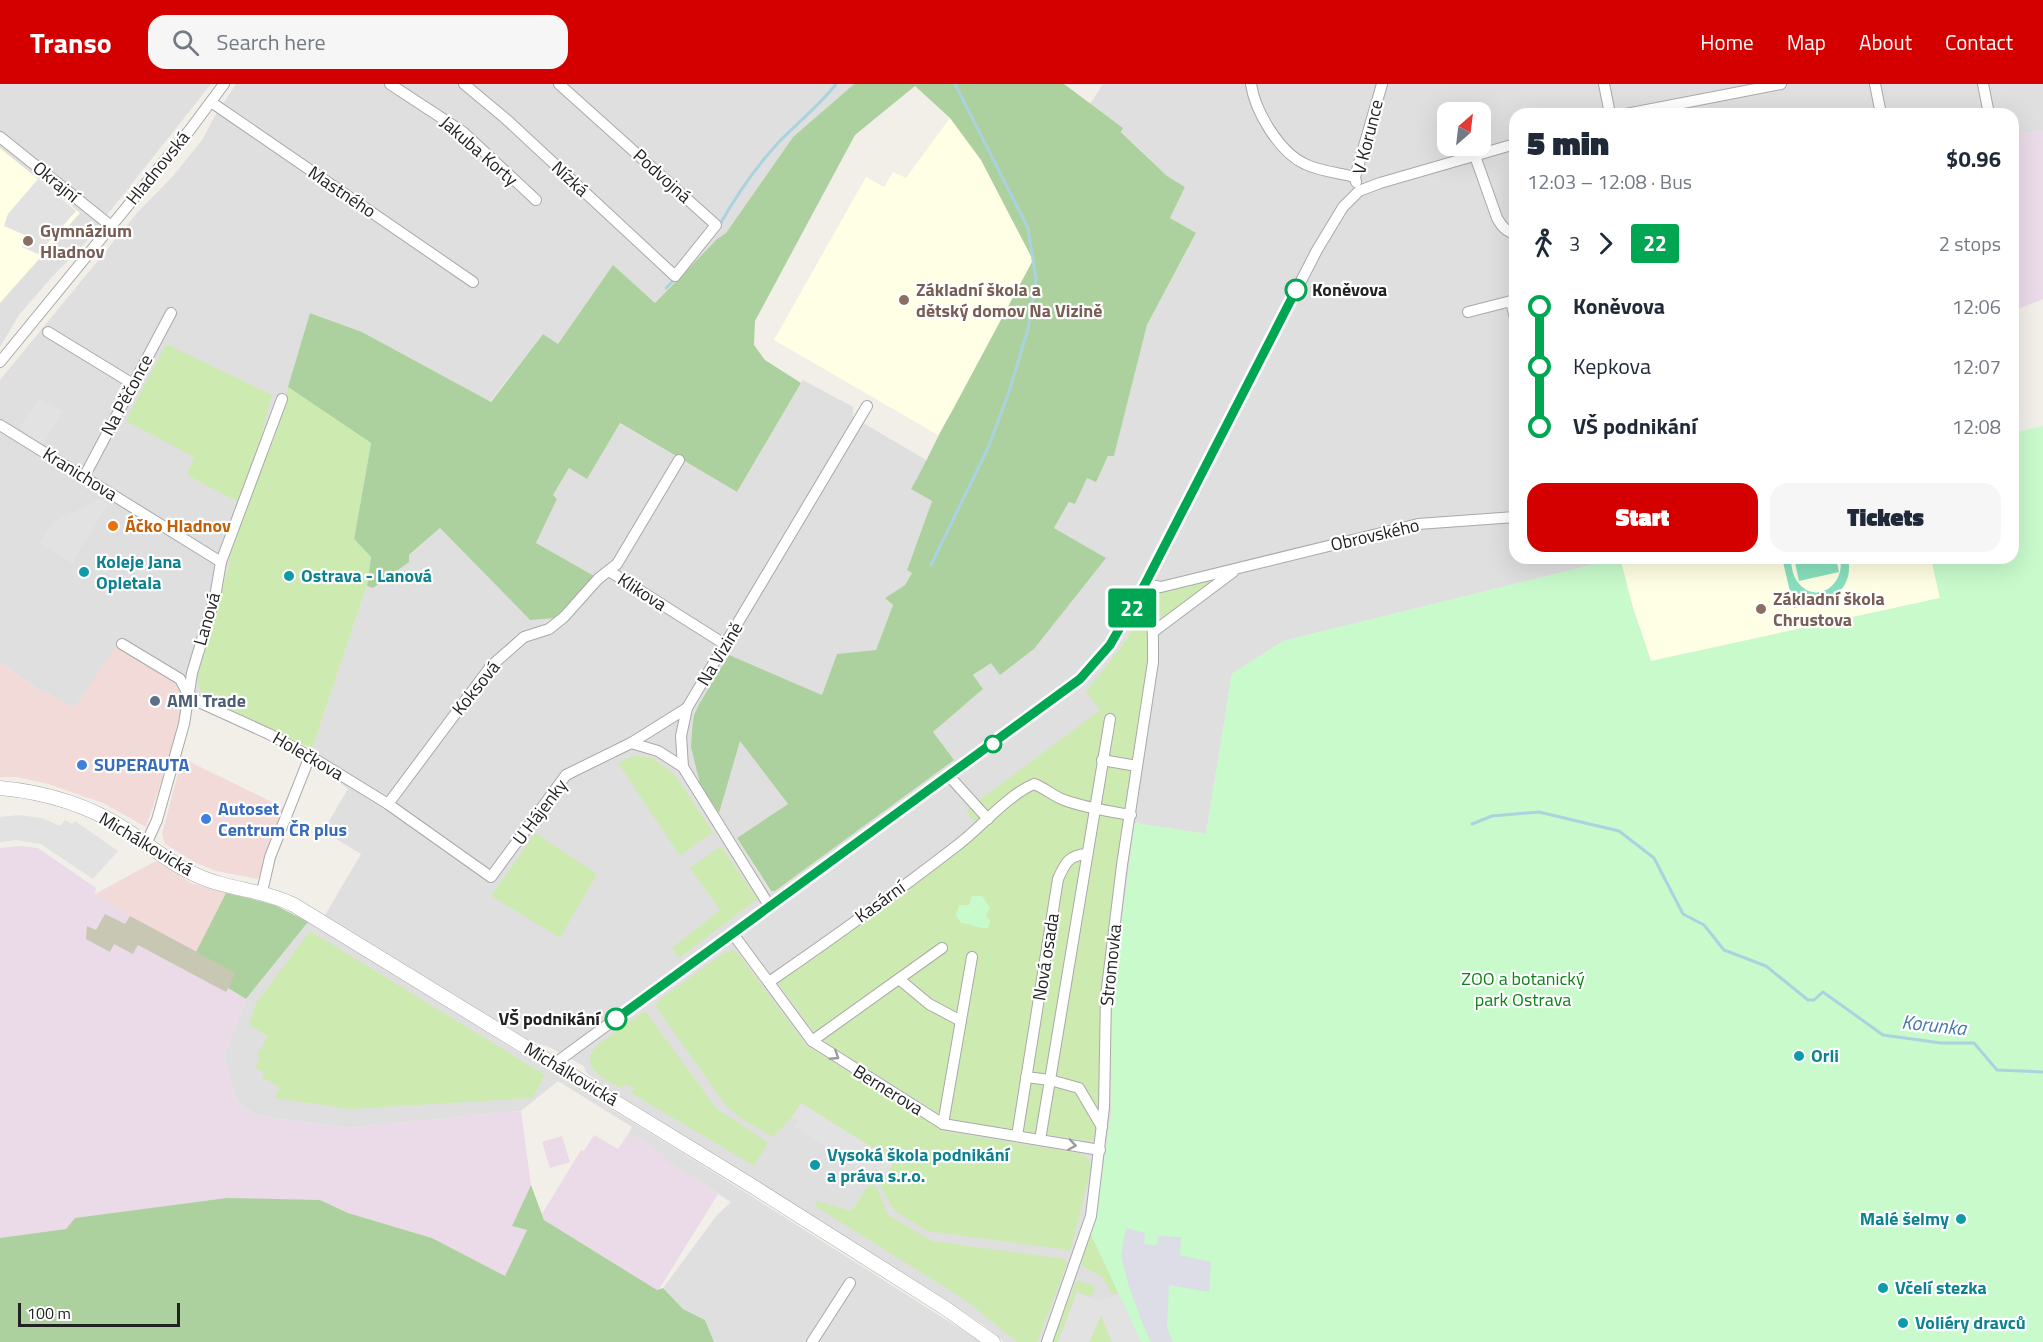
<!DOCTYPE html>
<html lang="en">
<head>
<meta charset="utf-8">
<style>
  body { margin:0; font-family:"Titillium Web",sans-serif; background:#f6f6f7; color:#1f2937; height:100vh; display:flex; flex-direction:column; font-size:22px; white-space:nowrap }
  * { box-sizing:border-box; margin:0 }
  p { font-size:20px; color:#747a83 }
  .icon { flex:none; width:33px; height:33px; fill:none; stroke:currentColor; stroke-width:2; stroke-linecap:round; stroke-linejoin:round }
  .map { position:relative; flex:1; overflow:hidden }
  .sheet { position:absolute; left:1509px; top:24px; width:510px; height:456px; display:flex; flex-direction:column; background:#fff; border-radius:18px; box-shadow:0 6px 24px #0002 }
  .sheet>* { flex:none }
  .badge { padding:0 12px; border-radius:4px; font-size:21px; line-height:39px }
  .needle { width:39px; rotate:28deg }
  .buttons { position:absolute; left:1437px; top:18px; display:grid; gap:12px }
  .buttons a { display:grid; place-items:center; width:54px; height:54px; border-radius:12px; background:#fff; box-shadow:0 6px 24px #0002; font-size:30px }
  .scale { position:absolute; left:18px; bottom:15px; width:162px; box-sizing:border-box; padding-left:6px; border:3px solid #222; border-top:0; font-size:16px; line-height:21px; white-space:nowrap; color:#222; -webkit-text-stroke:4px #fff; paint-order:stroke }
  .map>.badge { position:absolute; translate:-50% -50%; box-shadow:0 0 0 3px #fff }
  .legs { display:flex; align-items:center; gap:9px; height:66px; padding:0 18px; font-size:20px }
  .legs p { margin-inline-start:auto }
  .headline { display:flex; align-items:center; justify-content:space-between; height:102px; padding:0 18px }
  h1 { font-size:33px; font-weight:800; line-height:45px }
  .button { display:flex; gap:12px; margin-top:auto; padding:12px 18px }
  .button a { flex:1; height:69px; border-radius:18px; background:#d40000; color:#fff; font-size:24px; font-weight:800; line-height:69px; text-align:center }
  .button a+a { background:#f6f6f7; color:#1f2937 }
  ul { padding:0 18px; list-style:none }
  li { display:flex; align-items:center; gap:21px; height:60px; font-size:22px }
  li i { display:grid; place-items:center; width:9px; height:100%; margin:0 8px; background:currentColor }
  li i::after { content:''; width:15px; height:15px; margin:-8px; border:4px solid; border-radius:50%; background:#fff }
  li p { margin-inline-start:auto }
  li:first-child i { background:linear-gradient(#0000 50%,currentColor 0) }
  li:last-child i { background:linear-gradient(currentColor 50%,#0000 0) }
  header { display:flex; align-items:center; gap:36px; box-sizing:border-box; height:84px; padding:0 30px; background:#d40000; color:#fff }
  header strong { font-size:28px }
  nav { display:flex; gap:33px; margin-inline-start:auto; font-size:21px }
  .search { width:420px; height:54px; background:#f6f6f7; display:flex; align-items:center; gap:15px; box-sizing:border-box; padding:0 21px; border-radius:18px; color:#747a83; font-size:22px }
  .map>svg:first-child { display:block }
  .residential { fill:#e0dfdf; fill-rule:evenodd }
  .commercial { fill:#f2dad9 }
  .industrial { fill:#ebdbe8 }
  .education { fill:#ffffe5 }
  .construction { fill:#c7c7b4 }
  .grass { fill:#cdebb0 }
  .forest { fill:#add19e }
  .park { fill:#c8facc }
  .pitch { fill:#88e0be }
  .parking { fill:#e2e2e2 }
  .plaza { fill:#dddde8 }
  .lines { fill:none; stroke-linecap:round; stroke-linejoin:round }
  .stream { stroke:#aad3df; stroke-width:3 }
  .minor-casing { stroke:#a9a9a9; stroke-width:12 }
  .tertiary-casing { stroke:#a9a9a9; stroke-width:15 }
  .minor { stroke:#fff; stroke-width:10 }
  .tertiary { stroke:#fff; stroke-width:14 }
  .oneway { stroke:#9c9c9c }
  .line-1-casing { stroke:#fff; stroke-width:14 }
  .line-1 { stroke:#00a651; stroke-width:9 }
  .education-dot { fill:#8d6e63; stroke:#fff; stroke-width:2 }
  .stop-1-dot { fill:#fff; stroke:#00a651; stroke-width:3 }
  .food-dot { fill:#e8710a; stroke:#fff; stroke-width:2 }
  .culture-dot { fill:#0f9aa8; stroke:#fff; stroke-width:2 }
  .service-dot { fill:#5c6f8a; stroke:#fff; stroke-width:2 }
  .shop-dot { fill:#3f7fe0; stroke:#fff; stroke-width:2 }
  .labels { text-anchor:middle; stroke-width:4.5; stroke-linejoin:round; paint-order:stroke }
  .street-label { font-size:18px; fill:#222; stroke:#fff }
  .education-label { font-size:18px; font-weight:bold; fill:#785e54; stroke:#fff; text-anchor:start }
  .stop-label { font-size:18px; font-weight:bold; fill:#222; stroke:#fff; text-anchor:start }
  .food-label { font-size:18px; font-weight:bold; fill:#c56008; stroke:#fff; text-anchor:start }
  .culture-label { font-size:18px; font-weight:bold; fill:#0d838f; stroke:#fff; text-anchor:start }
  .service-label { font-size:18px; font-weight:bold; fill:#4e5e75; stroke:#fff; text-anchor:start }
  .shop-label { font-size:18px; font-weight:bold; fill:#366cbe; stroke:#fff; text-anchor:start }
  .park-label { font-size:18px; fill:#0c8416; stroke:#fff }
  .water-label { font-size:20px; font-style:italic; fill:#4a7aab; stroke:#fff }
</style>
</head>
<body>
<header>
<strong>Transo</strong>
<div class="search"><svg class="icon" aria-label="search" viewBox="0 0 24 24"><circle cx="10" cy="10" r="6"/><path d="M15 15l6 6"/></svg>Search here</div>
<nav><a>Home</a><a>Map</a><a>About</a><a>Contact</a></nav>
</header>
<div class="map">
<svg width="2043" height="1258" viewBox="0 0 2043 1258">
  <rect width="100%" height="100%" fill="#f2efe9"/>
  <!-- residential -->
  <g class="residential">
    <polygon points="0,0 211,0 84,160 51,194 19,231 0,263"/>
    <polygon points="236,0 854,0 793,53 726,149 717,155 655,219 613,182 558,260 543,250 490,318 362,248 310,229 277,347 230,464 229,481 196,593 203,614 199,626 183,613 177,601 117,561 75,624 37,604 0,579 0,296 137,129 173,92 202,56 215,32"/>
    <path d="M1103,0H2043V47L2013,50V30H1515V474H1620L1283,557L1232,590L1206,750L1135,739L1111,916V1031L1096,1130L1090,1148L1141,1258H1004L985,1242L914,1196L598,998L586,988L584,982L549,963L530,957L325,831L361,770L323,747L348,705L317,680L319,667L312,665L367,502L373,504L440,444L530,536L536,459L557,415L553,411L569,384L587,395L619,339L737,408L803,296L853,323V333L928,377L912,405L932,417L907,486L912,489L905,501L885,514L893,521L876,566L822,611L729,572L699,620L694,631L740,657L788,720L737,754L770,807H775L953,676L933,648L982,606L973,592L991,578L1000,591L1034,565L1105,474L1054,444L1070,417L1075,420L1087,393L1096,397L1109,371L1114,372L1147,241L1196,150L1170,134L1185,103L1167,92L1121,47L1123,44L1090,20ZM1448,28H1480V62H1448Z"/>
    <polygon points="308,838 710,1086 981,1258 714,1258 705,1236 683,1225 663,1204 717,1131 731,1118 662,1074 664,1071 629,1049 632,1043 558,997 521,1027 347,1044 260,1032 241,1022 236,1014 224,972 246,915"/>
  </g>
  <!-- commercial -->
  <g class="commercial">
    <polygon points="117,560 164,589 177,601 183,613 178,648 146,743 103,719 48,700 16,693 0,693 0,579 37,604 75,624"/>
    <polygon points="182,674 284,724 258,795 216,787 196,779 165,760 162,750"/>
    <polygon points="156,777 191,799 226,809 196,868 143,840 95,810"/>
  </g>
  <!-- industrial -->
  <g class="industrial">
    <polygon points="2043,47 2043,215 2013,227 2013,50"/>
    <polygon points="19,762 38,764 96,804 95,810 143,840 236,889 228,904 246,915 224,972 236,1014 241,1022 260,1032 347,1044 521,1027 531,1101 512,1142 527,1146 513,1183 505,1193 432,1154 348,1129 320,1116 0,1154 0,764"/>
    <polygon points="629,1049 664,1071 663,1074 718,1110 658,1207 544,1136 542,1130 581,1066 584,1067 594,1051 618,1065"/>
    <polygon points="562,1052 570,1078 550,1084 542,1058"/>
  </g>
  <!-- education -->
  <g class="education">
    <polygon points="950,34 981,76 1033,176 951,329 938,351 774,256 866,93 884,103 893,88 906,94"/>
    <polygon points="0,64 80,129 0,219"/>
    <polygon points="1620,474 1931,474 1940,514 1651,577 1633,524"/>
  </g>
  <!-- construction -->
  <polygon class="construction" points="105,830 125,840 130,832 236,889 226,908 138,861 133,870 114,860 110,868 86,855 87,842 96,846"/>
  <!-- grass -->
  <g class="grass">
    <polygon points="166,260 272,311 259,361 238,418 187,391 194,373 126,337"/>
    <polygon points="288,303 371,359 354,455 371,473 367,502 312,665 203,614 196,594 229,481 230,464 277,347"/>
    <polygon points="1215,495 1163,535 1159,533 1158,513 1164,505"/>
    <polygon points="1147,522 1150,560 1100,1011 1094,1055 1089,1057 949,1036 832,963 813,947 780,902 780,895 980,746 966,726 1100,626 1086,608 1125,558 1143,525"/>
    <polygon points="635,671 653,674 675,691 713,748 680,772 618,679"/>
    <polygon points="535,749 597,790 560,854 491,812"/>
    <polygon points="721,762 757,815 679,874 672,864 720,826 690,784"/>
    <polygon points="310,847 545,991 533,1014 350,1025 274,1014 280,1004 262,993 264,989 255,983 260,974 257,971 268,952 249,941 256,919"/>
    <polygon points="733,866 738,869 806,961 943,1047 1083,1070 1089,1076 1091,1084 1071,1165 1069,1166 927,1147 895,1127 880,1102 894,1077 800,1020 792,1033 773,1053 745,1037 727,1023 656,923 659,916 724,869"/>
    <path d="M645,927L717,1025L766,1057L767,1061L754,1082L631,1009L634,1004L626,1000L622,1004C605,996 578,983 596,962Z"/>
    <polygon points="870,1098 878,1106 888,1131 932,1157 1065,1175 1067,1180 1037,1258 1017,1258 968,1218 815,1122 817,1117 852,1127"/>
    <polygon points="1090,1148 1119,1210 1112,1210 1102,1193 1082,1182 1082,1175"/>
    <polygon points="1079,1197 1093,1201 1095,1206 1090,1213 1077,1208 1058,1258 1052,1258 1076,1198"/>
    <polygon points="1101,1231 1112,1258 1089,1258"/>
  </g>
  <!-- forest -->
  <g class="forest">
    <path d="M854,0H1064L1123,44L1121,48L1167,92L1185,103L1170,134L1196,149L1147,241L1114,372H1108L1096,398L1087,394L1075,420L1069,418L1054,444L1106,474L1034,565L1000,591L991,579L973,591L983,605L933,648L954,676L775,807H771L737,754L788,720L740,657L719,729L700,700L691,663L692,646L694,631L699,620L729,571L822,611L837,570L876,566L893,521L885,514L905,501L912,489L907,486L932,417L911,405C926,380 936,354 951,329L1033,176L981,76L950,34L915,2L855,51L755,237L754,261L765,276L801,299L737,408L620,339L587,395L569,384L553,411L557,415L536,459L594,492L556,534L530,536L440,444L409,471V478L373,504L367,502L371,473L354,455L371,359L288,303L310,229L362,248L491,318L543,250L558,260L613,181L655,219L717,155L726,149L793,53Z"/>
    <polygon points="226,809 275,821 308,838 246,915 228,904 235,889 196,868"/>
    <polygon points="531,1101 544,1136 657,1206 663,1204 683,1225 705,1236 714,1258 0,1258 0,1154 66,1145 75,1134 227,1114 320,1116 348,1129 432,1154 505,1192 527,1146 512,1142"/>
  </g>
  <!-- park -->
  <g class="park">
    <polygon points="2043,342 2043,1258 1141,1258 1090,1148 1096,1130 1111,1031 1111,916 1135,739 1206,750 1232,590 1283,557 1620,474 1633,524 1651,577 1940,514 1931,474 2013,474 2013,349"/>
    <path d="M972,812H982L990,823L986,832L990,837L988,844C978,845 972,840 961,839L956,831L959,821H969Z"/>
  </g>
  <!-- pitch -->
  <g class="pitch">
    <path d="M1782,474H1790C1792,481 1792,491 1797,497C1814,522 1846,502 1840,474H1848C1855,505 1827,526 1799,511L1802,522L1794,524Z"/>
    <polygon points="1794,474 1836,474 1839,488 1799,497"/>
  </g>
  <!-- parking -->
  <g class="parking">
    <polygon points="38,95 76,127 38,170 22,163 27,152 4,142 8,130"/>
    <polygon points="39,315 63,327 43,360 19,344"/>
    <polygon points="101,415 108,420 72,479 39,459 53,438"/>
    <polygon points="19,731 42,734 60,742 65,736 72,740 75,737 118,767 93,795 41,760 16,756 0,758 0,733"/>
    <polygon points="801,1019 894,1077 886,1091 874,1083 870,1090 794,1043 798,1037 792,1033"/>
    <polygon points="1077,1208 1097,1217 1119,1210 1141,1258 1112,1258 1101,1231 1089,1258 1058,1258"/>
  </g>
  <!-- plaza -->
  <polygon class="plaza" points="1126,1144 1145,1149 1144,1160 1157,1161 1158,1152 1181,1153 1180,1171 1211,1178 1209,1208 1169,1201 1167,1244 1173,1258 1151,1258 1141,1236 1128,1200 1121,1171"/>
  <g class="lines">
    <!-- stream -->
    <g class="stream">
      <path d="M719,142C736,112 755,84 778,59C797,39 819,22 836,0"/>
      <polyline points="666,204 675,195"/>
      <polyline points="931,481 988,364 1009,308 1028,245 1036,195 1028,144 955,0"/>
      <polyline points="1472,740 1492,732 1539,728 1619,747 1654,774 1683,830 1704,841 1724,866 1766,882 1808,916 1814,916 1823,908 1883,951 1941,959 1974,959 1997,986 2043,988"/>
    </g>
    <!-- minor casing -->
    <g class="minor-casing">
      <g id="minor">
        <polyline points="390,0 463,48 536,116"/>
        <polyline points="464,0 506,35 675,192 716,141 559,0"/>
        <path d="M1251,0C1255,27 1279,68 1305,80C1319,87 1339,89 1355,93"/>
        <polyline points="1604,0 1610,30"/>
        <polyline points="1875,0 1881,30"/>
        <polyline points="1983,0 1989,30"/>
        <polyline points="211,18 473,198"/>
        <polyline points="1626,30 1781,0"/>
        <polyline points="0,53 111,142"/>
        <path d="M1475,72L1497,134C1502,143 1506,147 1515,150"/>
        <polyline points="1356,98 1355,93 1382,0"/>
        <polyline points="1511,217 1515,234"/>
        <polyline points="1468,228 1515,216"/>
        <polyline points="48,248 133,300"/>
        <polyline points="0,278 189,47 224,0"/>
        <polyline points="0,341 221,478"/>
        <polyline points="84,393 171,229"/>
        <polyline points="609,487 726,561"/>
        <polyline points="1153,548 1233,488"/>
        <polyline points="122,560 180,595 188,610 201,619 269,650 318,677 388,720 491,793 566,691 631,659 658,667 683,683"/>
        <polyline points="631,659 687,624"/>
        <polyline points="1102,676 1137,682"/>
        <polyline points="949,692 988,735"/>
        <polyline points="388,720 491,582 524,553 549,545 564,533 598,495 617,480 679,376"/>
        <polyline points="146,760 157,736 184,640 192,589 215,513 221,478 282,315"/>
        <polyline points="262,808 270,773 310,672"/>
        <polyline points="770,823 683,683 681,652 687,624 867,322"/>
        <polyline points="733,850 812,957 943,1040 1100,1066"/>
        <polyline points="899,895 929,920 961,937"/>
        <path d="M769,898C833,854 897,808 959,760C982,742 1008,711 1034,700C1045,704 1053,712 1064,716C1086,724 1108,727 1131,731"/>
        <polyline points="812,957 942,864"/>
        <polyline points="554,980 1080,595 1110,561 1145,500 1317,166 1343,123 1359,107 1380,99 1515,60"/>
        <polyline points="1026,993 1050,996 1079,1004 1102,1043"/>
        <polyline points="943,1040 972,873"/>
        <path d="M1017,1052L1058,795C1065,779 1069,771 1087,770"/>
        <polyline points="1040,1056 1110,635"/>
        <polyline points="812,1258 850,1199"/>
        <path d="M1047,1258L1091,1132L1104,1023L1106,912L1122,781L1153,578C1153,551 1154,526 1145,500L1161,503L1418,440L1515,433"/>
      </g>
    </g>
    <!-- tertiary casing -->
    <g class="tertiary-casing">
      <path id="tertiary" d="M0,704C43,708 88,721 125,745C148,760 169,779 194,790C226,806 262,805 294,821L749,1100L945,1224L993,1258"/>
    </g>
    <!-- minor -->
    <use href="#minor" class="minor"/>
    <!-- tertiary -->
    <use href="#tertiary" class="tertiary"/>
  </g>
  <!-- one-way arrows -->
  <defs><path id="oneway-chevron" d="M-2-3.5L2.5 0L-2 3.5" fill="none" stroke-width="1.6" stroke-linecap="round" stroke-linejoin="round" transform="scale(1.5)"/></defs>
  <g class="oneway">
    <use href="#oneway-chevron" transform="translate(835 972) rotate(33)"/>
    <use href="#oneway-chevron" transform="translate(1072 1061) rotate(9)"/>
  </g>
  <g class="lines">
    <!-- line-1 casing -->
    <g class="line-1-casing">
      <polyline id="line-1" points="616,935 1080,595 1110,561 1145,500 1296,206"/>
    </g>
    <!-- line-1 -->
    <use href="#line-1" class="line-1"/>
  </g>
  <!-- markers -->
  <g class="education-dot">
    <circle cx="28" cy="157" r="6"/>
    <circle cx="904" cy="216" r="6"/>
    <circle cx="1761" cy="525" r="6"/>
  </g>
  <g class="stop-1-dot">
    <circle cx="1296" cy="206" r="10"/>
    <circle cx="993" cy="660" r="8"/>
    <circle cx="616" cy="935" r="10"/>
  </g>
  <circle class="food-dot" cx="113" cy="442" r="6"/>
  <g class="culture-dot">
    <circle cx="84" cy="488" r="6"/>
    <circle cx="289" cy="492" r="6"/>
    <circle cx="1799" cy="972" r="6"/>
    <circle cx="815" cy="1081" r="6"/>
    <circle cx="1961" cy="1135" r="6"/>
    <circle cx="1883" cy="1204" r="6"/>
    <circle cx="1903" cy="1239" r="6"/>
  </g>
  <circle class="service-dot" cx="155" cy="617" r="6"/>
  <g class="shop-dot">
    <circle cx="82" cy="681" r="6"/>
    <circle cx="206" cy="735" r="6"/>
  </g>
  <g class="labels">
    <!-- street labels -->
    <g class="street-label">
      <text transform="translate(1368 53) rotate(-76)" y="6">V Korunce</text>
      <text transform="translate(479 67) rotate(41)" y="6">Jakuba Korty</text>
      <text transform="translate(158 84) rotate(-51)" y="6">Hladnovská</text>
      <text transform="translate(662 92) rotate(42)" y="6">Podvojná</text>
      <text transform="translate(570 95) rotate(43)" y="6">Nízká</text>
      <text transform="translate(56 98) rotate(39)" y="6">Okrajní</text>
      <text transform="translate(342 108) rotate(34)" y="6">Mastného</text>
      <text transform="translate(127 311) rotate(-62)" y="6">Na Pěčonce</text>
      <text transform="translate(80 390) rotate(32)" y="6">Kranichova</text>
      <text transform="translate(1375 451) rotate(-13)" y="6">Obrovského</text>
      <text transform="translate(642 508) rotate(33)" y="6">Klikova</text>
      <text transform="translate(207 535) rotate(-74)" y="6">Lanová</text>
      <text transform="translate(720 570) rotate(-59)" y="6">Na Vizině</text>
      <text transform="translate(476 604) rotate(-51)" y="6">Koksová</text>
      <text transform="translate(308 672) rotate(30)" y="6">Holečkova</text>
      <text transform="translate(540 728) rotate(-53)" y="6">U Hájenky</text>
      <text transform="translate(146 760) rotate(31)" y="6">Michálkovická</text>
      <text transform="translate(880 818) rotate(-36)" y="6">Kasární</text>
      <text transform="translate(1046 873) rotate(-81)" y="6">Nová osada</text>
      <text transform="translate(1111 881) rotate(-84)" y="6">Stromovka</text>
      <text transform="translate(571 990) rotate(31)" y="6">Michálkovická</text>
      <text transform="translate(888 1006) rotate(32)" y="6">Bernerova</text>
    </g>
    <!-- education labels -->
    <g class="education-label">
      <text x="40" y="153">Gymnázium<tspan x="40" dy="21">Hladnov</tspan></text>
      <text x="916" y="212">Základní škola a<tspan x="916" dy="21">dětský domov Na Vizině</tspan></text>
      <text x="1773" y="521">Základní škola<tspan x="1773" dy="21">Chrustova</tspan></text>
    </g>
    <!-- stop labels -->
    <g class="stop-label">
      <text x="1312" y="212">Koněvova</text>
      <text x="600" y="941" text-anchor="end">VŠ podnikání</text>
    </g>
    <!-- food labels -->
    <g class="food-label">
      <text x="125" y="448">Áčko Hladnov</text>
    </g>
    <!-- culture labels -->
    <g class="culture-label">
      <text x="96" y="484">Koleje Jana<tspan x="96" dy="21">Opletala</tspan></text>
      <text x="301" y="498">Ostrava - Lanová</text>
      <text x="1811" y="978">Orli</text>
      <text x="827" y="1077">Vysoká škola podnikání<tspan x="827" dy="21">a práva s.r.o.</tspan></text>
      <text x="1949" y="1141" text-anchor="end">Malé šelmy</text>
      <text x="1895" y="1210">Včelí stezka</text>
      <text x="1915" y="1245">Voliéry dravců</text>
    </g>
    <!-- service labels -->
    <g class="service-label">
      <text x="167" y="623">AMI Trade</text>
    </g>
    <!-- shop labels -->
    <g class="shop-label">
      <text x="94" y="687">SUPERAUTA</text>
      <text x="218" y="731">Autoset<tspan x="218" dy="21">Centrum ČR plus</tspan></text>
    </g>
    <!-- park labels -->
    <g class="park-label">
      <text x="1523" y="901">ZOO a botanický<tspan x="1523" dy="21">park Ostrava</tspan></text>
    </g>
    <!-- water labels -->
    <g class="water-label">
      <text transform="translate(1934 941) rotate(6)" y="7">Korunka</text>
    </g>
  </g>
</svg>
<div class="buttons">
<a><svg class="needle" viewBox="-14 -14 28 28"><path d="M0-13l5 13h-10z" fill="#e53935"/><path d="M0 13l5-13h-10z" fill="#747a83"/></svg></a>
</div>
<div class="scale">100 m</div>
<b class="badge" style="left:1132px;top:524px;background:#00a651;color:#fff">22</b>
<section class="sheet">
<div class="headline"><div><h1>5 min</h1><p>12:03 – 12:08 · Bus</p></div><b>$0.96</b></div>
<div class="legs"><svg class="icon" aria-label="walk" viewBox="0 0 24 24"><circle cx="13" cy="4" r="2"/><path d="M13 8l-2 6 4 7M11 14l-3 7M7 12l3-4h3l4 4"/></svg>3<svg class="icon" aria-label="forward" viewBox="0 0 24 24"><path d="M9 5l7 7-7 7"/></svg><b class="badge" style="background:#00a651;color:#fff">22</b><p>2 stops</p></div>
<ul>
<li><i style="color:#00a651"></i><b>Koněvova</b><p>12:06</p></li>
<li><i style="color:#00a651"></i><span>Kepkova</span><p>12:07</p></li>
<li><i style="color:#00a651"></i><b>VŠ podnikání</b><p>12:08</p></li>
</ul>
<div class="button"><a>Start</a><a>Tickets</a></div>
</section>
</div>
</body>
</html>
